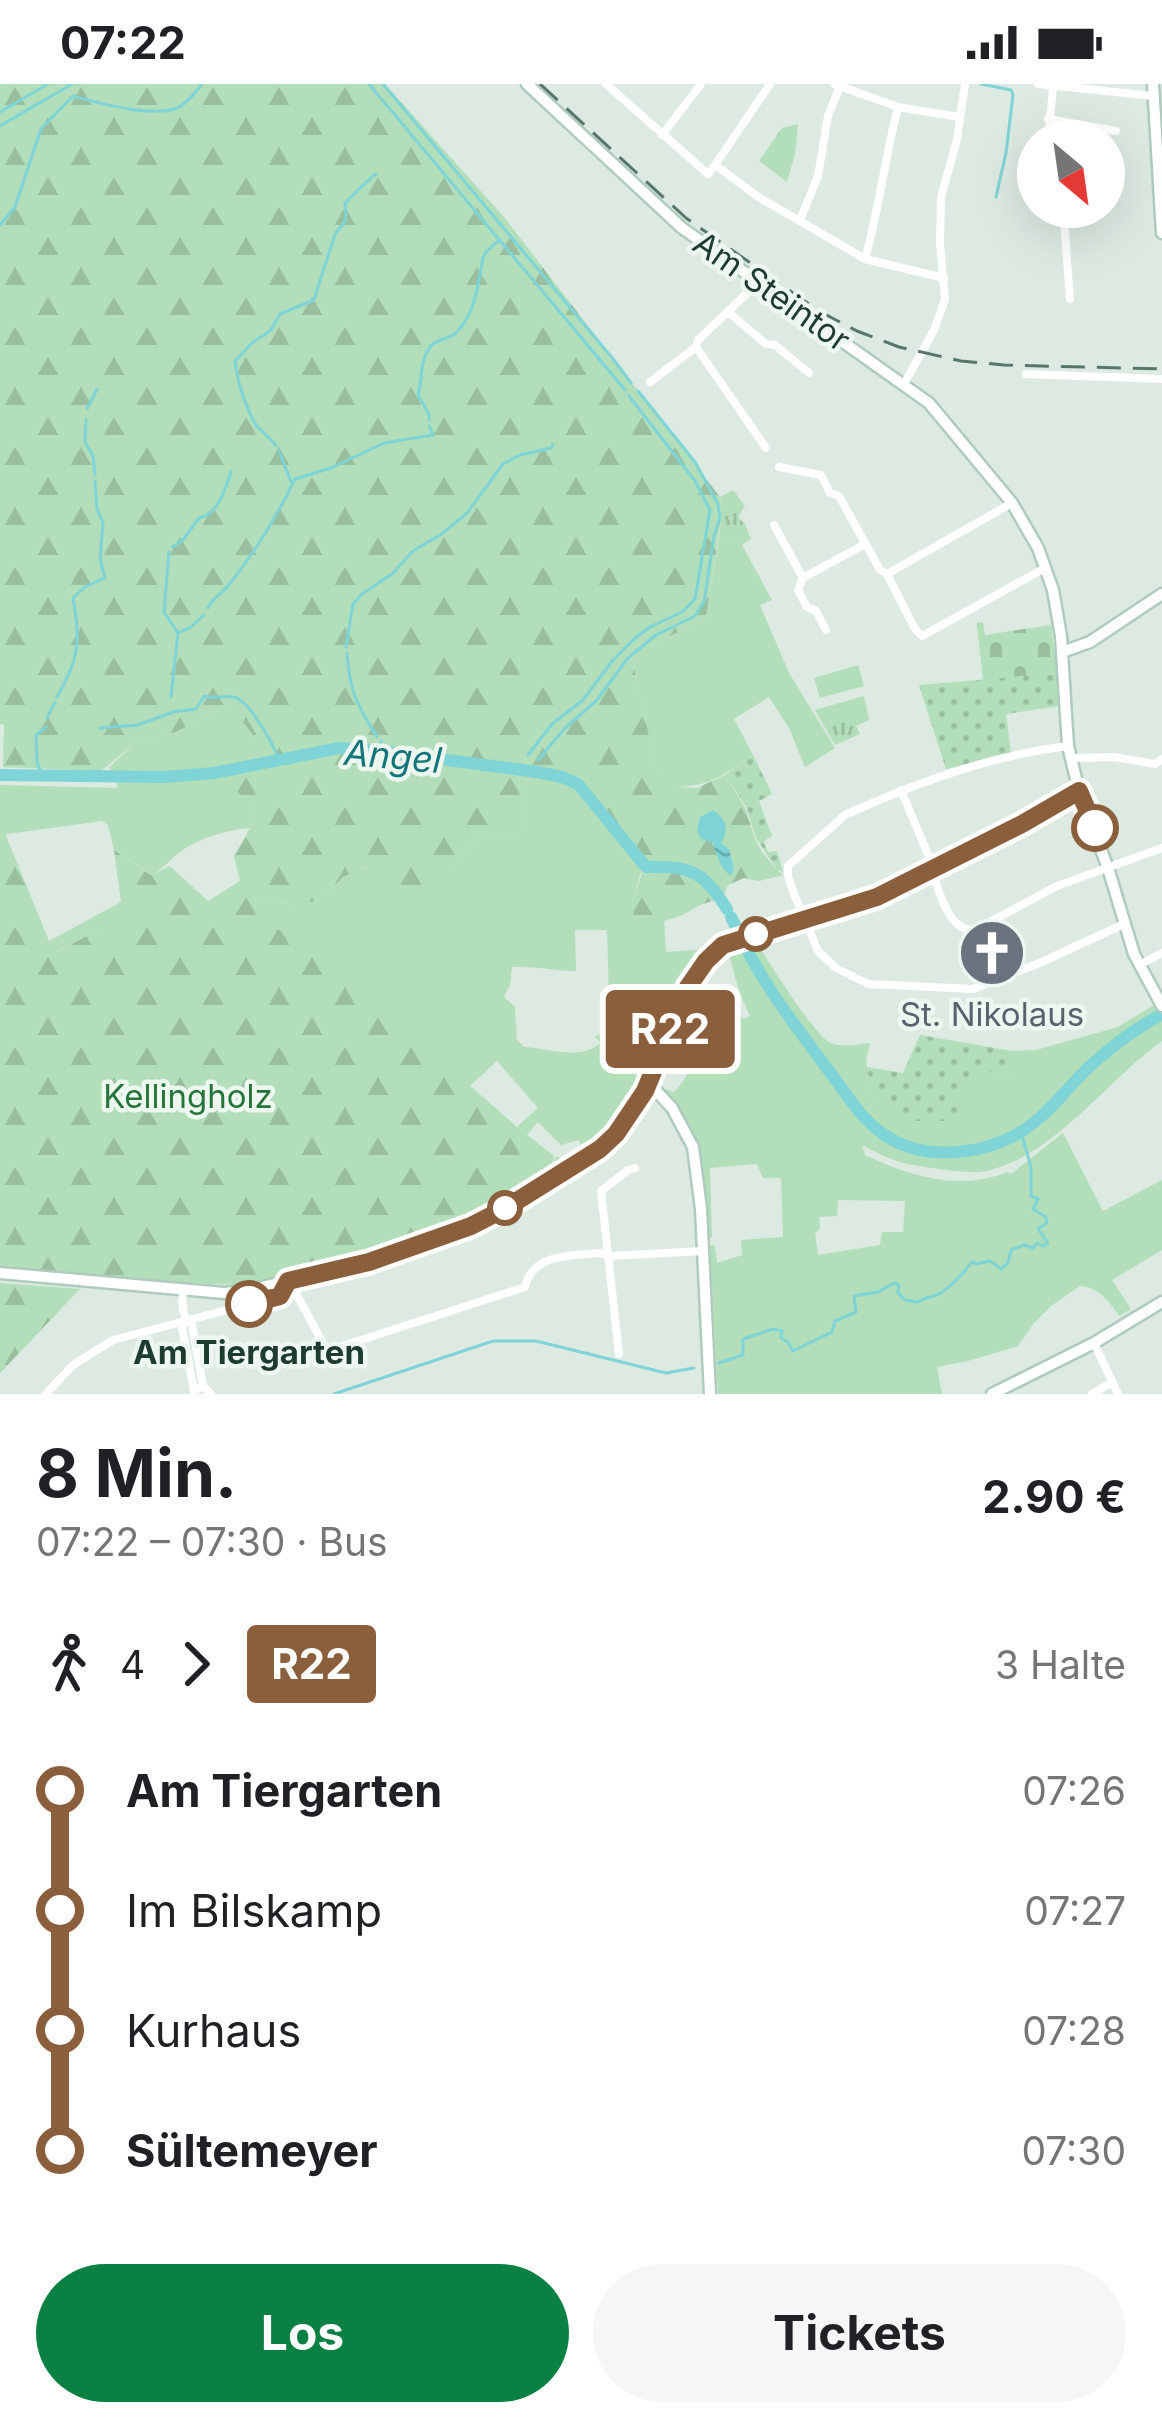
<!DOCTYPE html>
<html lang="de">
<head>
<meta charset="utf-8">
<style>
  body { margin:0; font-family:Inter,sans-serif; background:#f6f6f6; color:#202124; height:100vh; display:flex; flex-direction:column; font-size:45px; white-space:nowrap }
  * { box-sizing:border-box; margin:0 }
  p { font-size:39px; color:#757577 }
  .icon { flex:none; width:66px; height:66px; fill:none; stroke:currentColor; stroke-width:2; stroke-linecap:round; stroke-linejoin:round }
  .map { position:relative; height:1310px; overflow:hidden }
  .side { display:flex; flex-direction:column; background:#fff; flex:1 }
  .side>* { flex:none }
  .badge { padding:0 24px; border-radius:9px; font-size:42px; line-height:78px }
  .needle { width:78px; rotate:151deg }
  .fabs { position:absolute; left:1017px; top:36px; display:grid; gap:24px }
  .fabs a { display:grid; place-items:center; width:108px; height:108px; border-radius:50%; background:#fff; box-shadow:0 12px 48px #0002; font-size:60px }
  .map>.badge { position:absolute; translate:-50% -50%; box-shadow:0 0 0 6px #fff }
  .legs { display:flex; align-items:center; gap:18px; height:132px; padding:0 36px; font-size:39px }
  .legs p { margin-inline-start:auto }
  .overview { display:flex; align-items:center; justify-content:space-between; height:204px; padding:0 36px }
  h1 { font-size:66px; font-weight:700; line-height:90px }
  .primary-button { display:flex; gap:24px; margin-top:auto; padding:24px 36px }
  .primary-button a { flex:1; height:138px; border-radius:72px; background:#0b8043; color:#fff; font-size:48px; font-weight:700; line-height:138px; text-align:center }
  .primary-button a+a { background:#f6f6f6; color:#202124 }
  ul { padding:0 36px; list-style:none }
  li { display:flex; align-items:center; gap:42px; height:120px; font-size:45px }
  li i { display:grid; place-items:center; width:18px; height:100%; margin:0 15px; background:currentColor }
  li i::after { content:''; width:30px; height:30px; margin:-15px; border:9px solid; border-radius:50%; background:#fff }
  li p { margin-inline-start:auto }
  li:first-child i { background:linear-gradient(#0000 50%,currentColor 0) }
  li:last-child i { background:linear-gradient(currentColor 50%,#0000 0) }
  .status { display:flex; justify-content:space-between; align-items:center; height:84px; padding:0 60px; background:#fff; direction:ltr }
  .status svg { height:33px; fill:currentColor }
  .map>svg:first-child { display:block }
  .grass { fill:#b2deb9; fill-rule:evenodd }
  .forest { fill:url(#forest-firs) }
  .cemetery { fill:url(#cemetery-stones) }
  .park { fill:url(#park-tufts) }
  .garden { fill:url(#garden-dots) }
  .water { fill:url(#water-ripples) }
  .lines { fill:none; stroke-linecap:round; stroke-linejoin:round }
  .stream { stroke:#7ed4d6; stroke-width:3 }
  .river { stroke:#7ed4d6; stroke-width:12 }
  .secondary-casing { stroke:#afcbbd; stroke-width:15 }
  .street { stroke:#fff; stroke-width:8 }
  .secondary { stroke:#fff; stroke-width:10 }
  .rail { stroke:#57776a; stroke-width:3; stroke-dasharray:24 12; stroke-linecap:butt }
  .line-1-casing { stroke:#fff; stroke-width:27 }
  .line-1 { stroke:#8b5e3c; stroke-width:18 }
  .stop-1-dot { fill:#fff; stroke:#8b5e3c; stroke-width:6 }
  .labels { text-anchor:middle; stroke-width:9; stroke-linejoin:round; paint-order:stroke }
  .street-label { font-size:33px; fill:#1d3b2f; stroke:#edf7f0 }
  .worship-label { font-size:33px; fill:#5b616d; stroke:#edf7f0 }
  .park-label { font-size:33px; fill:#247539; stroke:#edf7f0 }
  .stop-label { font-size:33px; font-weight:bold; fill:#1d3b2f; stroke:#edf7f0 }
  .water-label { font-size:36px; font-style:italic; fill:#12777b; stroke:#edf7f0 }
</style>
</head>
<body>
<div class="status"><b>07:22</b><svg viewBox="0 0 49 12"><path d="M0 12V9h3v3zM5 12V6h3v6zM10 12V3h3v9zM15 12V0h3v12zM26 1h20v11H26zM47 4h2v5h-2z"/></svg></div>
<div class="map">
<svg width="1162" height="1310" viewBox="0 0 1162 1310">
  <defs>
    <pattern id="forest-firs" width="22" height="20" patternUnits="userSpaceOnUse" patternTransform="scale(3)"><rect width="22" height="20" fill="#b2deb9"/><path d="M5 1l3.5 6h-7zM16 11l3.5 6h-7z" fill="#99bf9f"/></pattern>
    <pattern id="cemetery-stones" width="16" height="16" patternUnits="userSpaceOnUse" patternTransform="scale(3)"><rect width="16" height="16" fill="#b2deb9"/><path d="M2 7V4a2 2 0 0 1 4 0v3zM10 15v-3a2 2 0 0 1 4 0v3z" fill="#99bf9f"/></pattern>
    <pattern id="park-tufts" width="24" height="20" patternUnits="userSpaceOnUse" patternTransform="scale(3)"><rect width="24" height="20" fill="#b2deb9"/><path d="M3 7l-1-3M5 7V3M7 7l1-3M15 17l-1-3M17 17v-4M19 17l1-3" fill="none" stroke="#99bf9f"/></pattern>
    <pattern id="garden-dots" width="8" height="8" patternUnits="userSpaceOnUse" patternTransform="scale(3)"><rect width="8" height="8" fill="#b2deb9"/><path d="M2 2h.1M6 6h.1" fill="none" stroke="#99bf9f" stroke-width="1.8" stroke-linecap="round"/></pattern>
    <pattern id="water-ripples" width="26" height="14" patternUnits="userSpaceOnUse" patternTransform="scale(3)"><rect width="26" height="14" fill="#7ed4d6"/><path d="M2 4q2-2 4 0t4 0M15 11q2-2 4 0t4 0" fill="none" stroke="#67adae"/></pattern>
  </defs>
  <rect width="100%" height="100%" fill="#dceae2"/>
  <!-- grass -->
  <g class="grass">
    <path d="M719,453L742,461L772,516L760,521L789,589L835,664L805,683L789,644L769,613L734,635L753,671C716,697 705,704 660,703L633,577L647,564L706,534Z"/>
    <polygon points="858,581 864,602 820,614 814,594"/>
    <path d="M224,623L247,640L260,667L258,684L248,719L253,739L250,744C226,746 194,755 175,772C167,780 161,785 152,791L114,766L108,741L102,737L0,751V701L118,704L111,685L108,684L136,658L176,648Z"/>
    <path d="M529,692C541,694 555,694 566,699C596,712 622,760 642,785L632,819L648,849L652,842L664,835L666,868L708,865L683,900L656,969L629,1026L605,1058L554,1089L553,1078L557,1072L563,1077L584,1064L578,1056L561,1061L538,1038L527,1051L517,1043L538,1024L497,977L470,1002L369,914L262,834L260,818C281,819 306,825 324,812C336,802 344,787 362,785C386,781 418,805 439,816C449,798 461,756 482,753C496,751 507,753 521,747ZM575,846H607L610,947L595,952L600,959C581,977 548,964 524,963L517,956L515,923L504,913L510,901L512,883C534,882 553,887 576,887Z"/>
    <polygon points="121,818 128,829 57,868 49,857"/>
    <path d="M755,856C766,874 815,953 831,959C843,964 858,960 870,959L866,977L872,1011L898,1037L918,1036L970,983L1010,992L1012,967L1036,966L1118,943L1154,921L1162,934V957C1108,996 1057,1067 994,1085C977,1091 957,1087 939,1085C903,1080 893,1078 862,1061L865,1071C911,1093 959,1107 1008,1088L1011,1090L1063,1049L1103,1127L1162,1096V1166L1112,1196L1131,1225L1119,1232C1110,1218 1097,1202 1080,1202L1051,1222L1034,1239L1018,1262L972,1276L937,1283L942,1310H718L710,1162L715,1161L717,1179L742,1171L741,1156L783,1153L781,1094H763L757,1080L710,1084L712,1153H708L694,1055L679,1026L662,1004L674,1008C688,994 694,979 695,959L722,942L729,923L744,935L750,932C740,912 733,889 729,867ZM838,1116L905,1117L903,1148H882L880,1161L818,1171L815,1149L820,1145L819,1133L837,1132Z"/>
  </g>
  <!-- forest -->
  <g class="forest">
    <path d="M0,0H385L504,133L720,413L722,429L706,534L647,564L633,578L660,702L697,704L725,691L746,725L754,753L762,768L777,786L783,791L759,797L744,794L728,801L722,815C700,819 700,822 682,831C666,838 656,836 646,853L636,846L632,819L645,780L581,699L539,685L529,693L521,747C507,753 496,751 482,753C461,756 449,798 440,816L410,820L387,789L363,784L343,793L321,815L301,821L260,818L263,834L370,914L517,1043L554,1072L549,1092L478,1134L361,1172L249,1201L174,1199L0,1183V751L5,749L49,857L58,868L127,829L121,818L114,766L151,791L170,782L208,817L240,797L234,772L253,739L248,719L231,701L244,687L258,683C261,653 247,640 224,623L176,648L136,658L101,687L3,683L4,641L0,640Z"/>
    <polygon points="0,1199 80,1205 0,1289"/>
  </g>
  <!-- cemetery -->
  <polygon class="cemetery" points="983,538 985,551 1051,541 1057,589 983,597 977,539"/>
  <!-- park -->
  <g class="park">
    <polygon points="798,40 795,70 787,98 759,77 782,44"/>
    <polygon points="733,406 745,422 738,433 745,440 751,455 742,461 719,453 722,429 720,413"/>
    <polygon points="864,612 869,636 856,642 860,650 835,661 815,626"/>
  </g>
  <!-- garden -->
  <g class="garden">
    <polygon points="1057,589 1059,622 1006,630 1011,670 946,685 919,601"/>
    <polygon points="753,671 772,710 759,717 772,752 764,757 768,768 777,767 783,788 777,786 755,752 747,724 725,691"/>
    <polygon points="920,951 1012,967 1011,992 971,984 956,1037 897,1037 872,1011 867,983 903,989"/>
  </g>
  <!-- water -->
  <path class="water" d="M713,726C726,735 730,745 721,759L729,765L734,786L731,792C721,786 716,770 713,759L701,755L697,746L700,733Z"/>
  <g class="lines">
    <!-- stream -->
    <g class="stream">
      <polyline points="369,0 625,306"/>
      <polyline points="383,0 614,276 631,299"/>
      <polyline points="981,0 1011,6 1013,11 1006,69 996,113"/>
      <polyline points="0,28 48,0"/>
      <polyline points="0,42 72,0"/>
      <path d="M0,141L15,123L41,45L73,12C99,19 159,36 181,22C190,16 196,8 202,0"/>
      <polyline points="87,325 97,305"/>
      <polyline points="86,336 85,358 93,372 95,391"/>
      <path d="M429,336V330L418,311C423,294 419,279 430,263C437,254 448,256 456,249C476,228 478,201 483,174L486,168L498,157"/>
      <path d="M276,362C270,352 260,348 255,339C245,321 237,297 235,277L252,259L271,246L280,230L314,216L335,150L346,136L345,119C356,109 364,99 376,90"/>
      <polyline points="279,367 291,398"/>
      <path d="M172,463L183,456L199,434C219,430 225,405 231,388"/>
      <polyline points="169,468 164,528 178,549"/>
      <path d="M208,524C213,513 219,512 227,503C254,470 276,434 295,395L331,384L384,359L433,351L429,342"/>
      <polyline points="346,563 353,520 362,510 392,490 413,467 443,449 467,429 503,380 520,371 551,364 553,360"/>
      <path d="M347,569C350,610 357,620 377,653"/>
      <path d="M57,613C79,575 81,557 73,514L85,503L105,494L100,475L103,439L97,425L95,397"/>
      <polyline points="171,613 178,549 191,543 204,531"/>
      <polyline points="47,634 55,618"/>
      <path d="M99,644L138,641L173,628L196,625L204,612C214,616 221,611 233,613C249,615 273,660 279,676"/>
      <polyline points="381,657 383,667"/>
      <polyline points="528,671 552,640 583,616 613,576 635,554 650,543 682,528 695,515 710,426 695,397 629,312"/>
      <polyline points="538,676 565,644 596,617 628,574 656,551 695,532 704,518 714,452 720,434 718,420 695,378 638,307"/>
      <polyline points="517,685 519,680"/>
      <polyline points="531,687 533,683"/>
      <polyline points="42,692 37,678 36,651 46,643"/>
      <path d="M719,1279L743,1271V1255L773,1245L782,1247L781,1254L788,1258L793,1267L832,1248L835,1237L856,1228L854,1212L878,1208L894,1199L899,1201L898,1209L905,1216L918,1218C924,1214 931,1213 937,1211C951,1204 963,1189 972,1178L976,1180L990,1177L1001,1185L1008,1179L1011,1166L1024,1161L1033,1164L1037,1159L1043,1162L1048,1159L1038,1145L1047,1139L1046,1133L1033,1125L1038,1115L1031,1112V1083L1021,1048"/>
      <polyline points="334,1310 493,1257 536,1257 666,1289 694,1284"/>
    </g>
    <!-- river -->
    <g class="river">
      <path d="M0,691L164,693L214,689L339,664L373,666L537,688L562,693L578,700L646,783C691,782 703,787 727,825"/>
      <path d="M731,833C739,849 746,866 756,882C777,919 804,953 829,987C846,1009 860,1034 883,1050C923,1078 982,1072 1022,1047C1048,1031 1066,1005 1088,984C1111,962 1135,945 1162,930"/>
    </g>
    <!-- secondary casing -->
    <g class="secondary-casing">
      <g id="secondary">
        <polyline points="527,0 682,144 929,319 1012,419 1038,464 1053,506 1061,552 1068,662 1079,707 1108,784 1134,870 1162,922"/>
        <polyline points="1153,0 1162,149"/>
        <polyline points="1062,568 1090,558 1162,510"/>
        <polyline points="649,999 672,1024 693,1063 701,1125 710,1310"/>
        <polyline points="0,1189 224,1209 245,1207 369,1178 471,1142 504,1125 600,1065 616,1050 645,1007 688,903 706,877 723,861 877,813 1022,740 1079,707"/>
        <polyline points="992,1310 1094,1259 1162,1218"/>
      </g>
    </g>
    <!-- street -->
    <g class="street">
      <polyline points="606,0 708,90 715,81 760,114 865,175 944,194"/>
      <polyline points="834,0 898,23 959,33"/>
      <polyline points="1038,0 1154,12"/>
      <polyline points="1048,35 1116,47"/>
      <polyline points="662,51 701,0"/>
      <polyline points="1048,57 1053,3"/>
      <polyline points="715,81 770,0"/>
      <polyline points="1063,123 1070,215"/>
      <polyline points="800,136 818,92 828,32 840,2"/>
      <path d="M865,175C879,125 885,74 898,23"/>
      <polyline points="759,198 698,256 696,263 766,364"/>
      <polyline points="728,228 766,260 775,261 809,289"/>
      <polyline points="1026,290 1162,295"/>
      <polyline points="650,298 696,263"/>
      <polyline points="904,300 935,244 945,215 940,159 941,113 957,56 965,0"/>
      <polyline points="779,383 821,391 830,409 839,412 880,486 887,490 915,545 922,552 1045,484"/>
      <polyline points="774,441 803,494"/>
      <polyline points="887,490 1012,419"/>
      <polyline points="826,546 816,527 807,523 798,506 803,494 865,460"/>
      <path d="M1068,662C994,671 924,696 856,726L845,731L788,782V792L794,810L818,867L836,884L868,900L973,905L1042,878L1124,840"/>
      <polyline points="1072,674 1114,673 1155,680 1162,675"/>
      <polyline points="901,706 934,785"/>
      <path d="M931,786C940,808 948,848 975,846L1057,802L1162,764"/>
      <polyline points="1139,881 1162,869"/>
      <path d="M183,1207C182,1220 181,1232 192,1241L203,1302L211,1310"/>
      <polyline points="185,1237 182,1243 194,1307 203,1302"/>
      <polyline points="1094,1259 1118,1310"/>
      <polyline points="619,1270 601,1107 628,1086 635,1084"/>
      <path d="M46,1310L73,1281L113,1256L280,1212L297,1211L327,1267L525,1203C533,1169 571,1172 600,1169L608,1172L703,1167"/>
      <polyline points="1092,1310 1113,1298"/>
    </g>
    <!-- secondary -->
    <use href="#secondary" class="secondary"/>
    <!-- rail -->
    <polyline class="rail" points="540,0 686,134 819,227 857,247 899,263 961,277 1004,281 1162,285"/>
  </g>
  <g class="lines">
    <!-- line-1 casing -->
    <g class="line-1-casing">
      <polyline id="line-1" points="249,1220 280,1212 288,1197 369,1178 471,1142 504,1125 600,1065 616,1050 645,1007 688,903 706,877 723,861 877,813 1022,740 1079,707 1095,744"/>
    </g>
    <!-- line-1 -->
    <use href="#line-1" class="line-1"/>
  </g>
  <!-- icons -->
  <defs>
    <g id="church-disc" transform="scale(3.45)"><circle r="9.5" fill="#6b7280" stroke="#edf7f0"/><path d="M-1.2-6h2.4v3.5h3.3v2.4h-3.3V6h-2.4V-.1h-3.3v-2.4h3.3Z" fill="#fff"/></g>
  </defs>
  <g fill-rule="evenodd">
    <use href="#church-disc" x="992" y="869"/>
  </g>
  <!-- markers -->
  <g class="stop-1-dot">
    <circle cx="1095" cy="744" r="21"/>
    <circle cx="756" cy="850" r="15"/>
    <circle cx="505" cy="1124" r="15"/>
    <circle cx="249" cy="1220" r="21"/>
  </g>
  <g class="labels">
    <!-- street labels -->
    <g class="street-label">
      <text transform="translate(772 207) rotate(35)" y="12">Am Steintor</text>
    </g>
    <!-- worship labels -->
    <g class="worship-label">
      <text x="992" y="942">St. Nikolaus</text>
    </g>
    <!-- park labels -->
    <g class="park-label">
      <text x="188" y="1024">Kellingholz</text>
    </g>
    <!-- stop labels -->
    <g class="stop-label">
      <text x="249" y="1280">Am Tiergarten</text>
    </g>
    <!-- water labels -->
    <g class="water-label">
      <text transform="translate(393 672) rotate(5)" y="13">Angel</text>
    </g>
  </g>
</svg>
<div class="fabs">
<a><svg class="needle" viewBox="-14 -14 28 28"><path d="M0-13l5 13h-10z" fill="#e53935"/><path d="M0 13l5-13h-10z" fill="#757577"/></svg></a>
</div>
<b class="badge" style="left:670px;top:945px;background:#8b5e3c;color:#fff">R22</b>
</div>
<section class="side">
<div class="overview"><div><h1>8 Min.</h1><p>07:22 – 07:30 · Bus</p></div><b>2.90 €</b></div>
<div class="legs"><svg class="icon" aria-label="walk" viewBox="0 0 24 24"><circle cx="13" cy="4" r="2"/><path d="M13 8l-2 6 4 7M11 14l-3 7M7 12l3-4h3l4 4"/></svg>4<svg class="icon" aria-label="forward" viewBox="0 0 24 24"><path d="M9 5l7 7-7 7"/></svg><b class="badge" style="background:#8b5e3c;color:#fff">R22</b><p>3 Halte</p></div>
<ul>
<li><i style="color:#8b5e3c"></i><b>Am Tiergarten</b><p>07:26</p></li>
<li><i style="color:#8b5e3c"></i><span>Im Bilskamp</span><p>07:27</p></li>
<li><i style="color:#8b5e3c"></i><span>Kurhaus</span><p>07:28</p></li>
<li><i style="color:#8b5e3c"></i><b>Sültemeyer</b><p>07:30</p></li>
</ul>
<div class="primary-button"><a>Los</a><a>Tickets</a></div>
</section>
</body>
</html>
